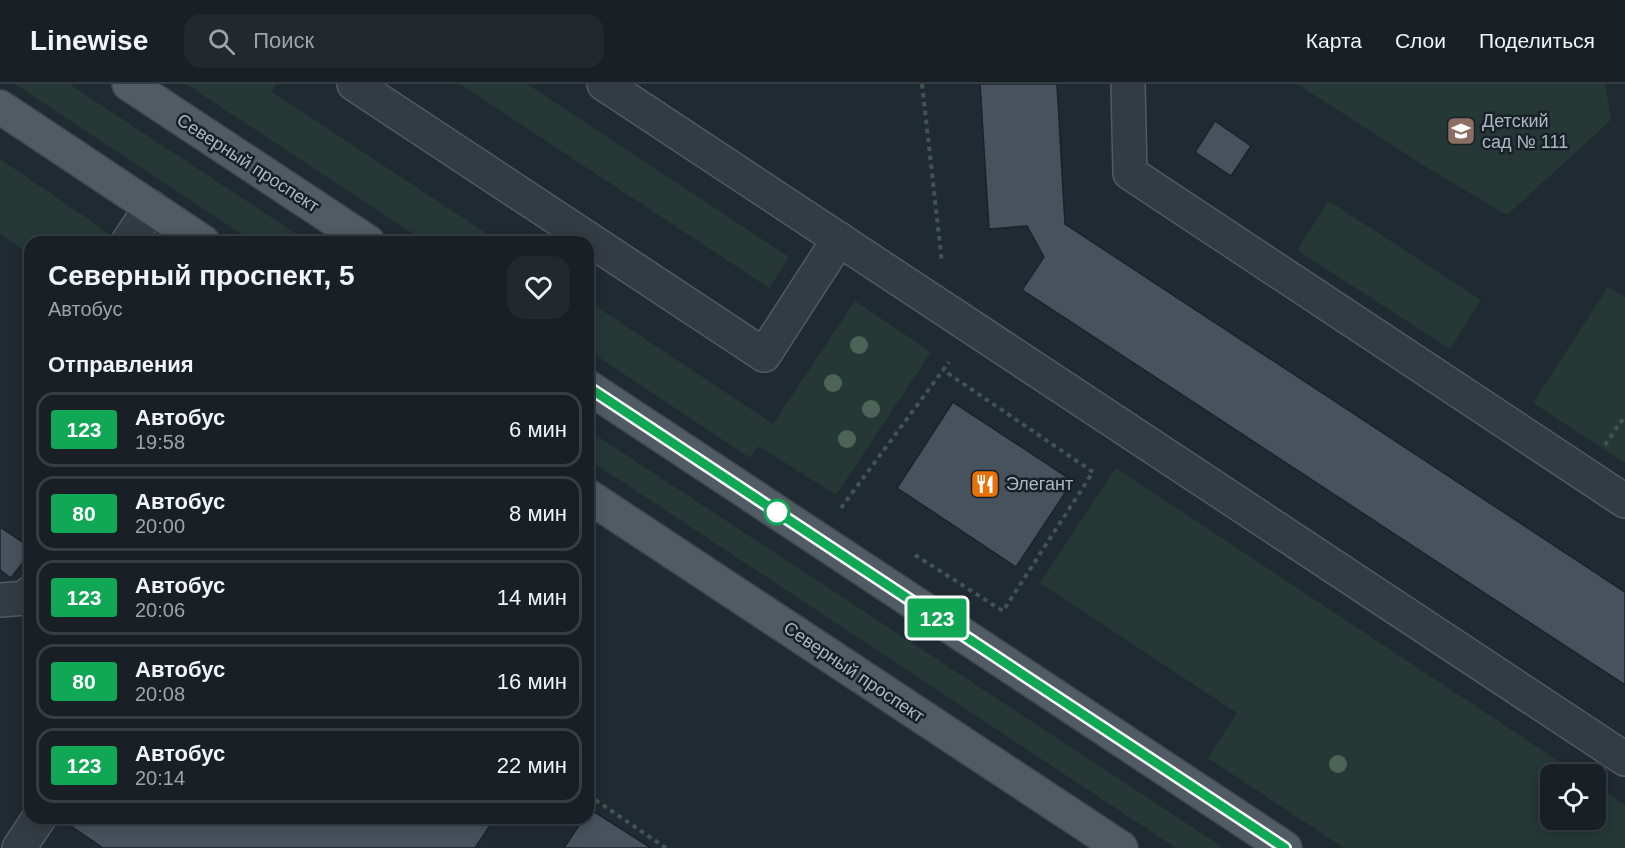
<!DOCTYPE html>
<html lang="ru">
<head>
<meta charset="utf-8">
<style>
  body { margin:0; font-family:Helvetica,sans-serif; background:#21282e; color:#f1f3f6; height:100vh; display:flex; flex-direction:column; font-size:22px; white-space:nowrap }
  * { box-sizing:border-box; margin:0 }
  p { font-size:20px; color:#9fa3a7 }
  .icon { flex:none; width:33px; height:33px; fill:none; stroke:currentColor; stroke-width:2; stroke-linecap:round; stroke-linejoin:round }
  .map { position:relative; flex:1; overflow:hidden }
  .side { position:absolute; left:24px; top:152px; width:570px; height:588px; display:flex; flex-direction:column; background:#182026; border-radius:18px; box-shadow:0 3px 15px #0003,0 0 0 2px #363e43 }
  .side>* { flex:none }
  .badge { padding:0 12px; border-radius:4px; font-size:21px; line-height:39px }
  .controls { position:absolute; left:1540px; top:680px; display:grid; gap:12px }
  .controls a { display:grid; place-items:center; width:66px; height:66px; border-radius:12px; background:#182026; box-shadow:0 3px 15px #0003,0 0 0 2px #363e43; font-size:30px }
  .map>.badge { position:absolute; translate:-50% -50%; box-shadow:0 0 0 3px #fff }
  h2 { padding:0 24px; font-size:22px; line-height:54px }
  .round { display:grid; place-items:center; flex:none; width:63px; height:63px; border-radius:18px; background:#21282e }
  .headline { display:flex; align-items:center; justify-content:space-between; height:102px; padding:0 24px }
  h1 { font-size:28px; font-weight:600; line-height:45px }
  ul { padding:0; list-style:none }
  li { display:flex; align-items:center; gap:18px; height:75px; margin:0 12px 9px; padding:0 12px; border:3px solid #363e43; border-radius:18px }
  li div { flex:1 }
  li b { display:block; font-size:22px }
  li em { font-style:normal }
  li .badge { min-width:66px; font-weight:700; text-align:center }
  header { display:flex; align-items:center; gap:36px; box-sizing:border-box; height:84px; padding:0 30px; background:#182026; border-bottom:2px solid #363e43 }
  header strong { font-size:28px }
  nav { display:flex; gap:33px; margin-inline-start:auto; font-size:21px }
  .search { width:420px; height:54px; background:#21282e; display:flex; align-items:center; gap:15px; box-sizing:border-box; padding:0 21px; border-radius:18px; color:#9fa3a7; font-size:22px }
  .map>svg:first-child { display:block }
  .green { fill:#253836 }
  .building { fill:#47525c; stroke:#1b232a; stroke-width:1.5 }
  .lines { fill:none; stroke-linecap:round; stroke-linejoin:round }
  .minor-casing { stroke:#515a62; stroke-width:36 }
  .major-casing { stroke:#3d454d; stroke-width:36 }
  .path { stroke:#425353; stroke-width:4; stroke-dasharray:4.5 4.5; stroke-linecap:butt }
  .minor { stroke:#333c44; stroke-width:33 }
  .major { stroke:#515b64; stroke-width:33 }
  .tree { fill:#4c6457 }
  .line-casing { stroke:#fff; stroke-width:14 }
  .line { stroke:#10a855; stroke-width:9 }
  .stop-dot { fill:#fff; stroke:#10a855; stroke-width:3 }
  .labels { text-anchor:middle; stroke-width:5; stroke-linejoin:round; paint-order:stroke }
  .poi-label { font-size:18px; fill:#adb7c1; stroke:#192128; text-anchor:start }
  .street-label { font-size:18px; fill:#adb7c1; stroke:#192128 }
</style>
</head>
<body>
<header>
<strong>Linewise</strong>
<div class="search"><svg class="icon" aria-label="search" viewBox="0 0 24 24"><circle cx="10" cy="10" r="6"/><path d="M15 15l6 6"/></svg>Поиск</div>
<nav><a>Карта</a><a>Слои</a><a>Поделиться</a></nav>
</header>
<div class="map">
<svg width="1625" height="764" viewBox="0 0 1625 764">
  <rect width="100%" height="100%" fill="#202a33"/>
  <!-- green -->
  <g class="green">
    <polygon points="15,0 69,0 307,157 252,157"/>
    <polygon points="186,0 276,0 272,8 498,157 424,157"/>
    <polygon points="460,0 527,0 789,173 769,204"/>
    <polygon points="1297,0 1605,0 1611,36 1507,131 1431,86"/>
    <polygon points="0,75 107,148 101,157 30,158 30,170 0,150"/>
    <polygon points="1329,117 1481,216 1450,265 1297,166"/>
    <polygon points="1608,203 1625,213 1625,379 1533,319"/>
    <polygon points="588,217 773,340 855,217 931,268 836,411 759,362 750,374 588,266"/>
    <polygon points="588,346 1224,764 1176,764 588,375"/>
    <polygon points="1116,384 1578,690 1551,690 1551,735 1596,735 1596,702 1625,721 1625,764 1344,764 1208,674 1237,629 1040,499"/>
  </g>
  <!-- building -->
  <g class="building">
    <polygon points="980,0 1057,0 1065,140 1625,508 1625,601 1022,206 1044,173 1027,142 989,145"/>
    <polygon points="1215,37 1251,62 1231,92 1195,68"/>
    <polygon points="953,318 1073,397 1016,483 897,404"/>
    <polygon points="0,443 30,463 30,469 11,494 0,486"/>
    <polygon points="590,725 651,764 564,764 584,734 588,734"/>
    <polygon points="72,734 495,734 475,764 103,764 68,740"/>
  </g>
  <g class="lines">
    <!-- minor casing -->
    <g class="minor-casing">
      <g id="minor">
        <polyline points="354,0 764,271 839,155"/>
        <polyline points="604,0 1625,675"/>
        <polyline points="1128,0 1130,89 1625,417"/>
        <polyline points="128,158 151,123"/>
        <polyline points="0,516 26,514 30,509"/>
        <polyline points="19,764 39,734"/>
      </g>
    </g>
    <!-- major casing -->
    <g class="major-casing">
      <g id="major">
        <polyline points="129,0 368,158"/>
        <polyline points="0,23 203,158"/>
        <polyline points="588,303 1285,764"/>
        <polyline points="588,412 1121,764"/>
      </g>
    </g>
    <!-- path -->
    <g class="path">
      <polyline points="922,0 942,179"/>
      <polyline points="1605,361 1625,332"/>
      <polyline points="841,424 949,278"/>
      <polyline points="915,471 1003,527 1093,388 943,286"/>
      <polyline points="588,711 666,764"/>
    </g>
    <!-- minor -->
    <use href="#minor" class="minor"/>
    <!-- major -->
    <use href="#major" class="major"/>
  </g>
  <!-- trees -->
  <g class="tree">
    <circle cx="859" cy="261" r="9"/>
    <circle cx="833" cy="299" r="9"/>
    <circle cx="871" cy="325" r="9"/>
    <circle cx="847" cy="355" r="9"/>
    <circle cx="1338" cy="680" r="9"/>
  </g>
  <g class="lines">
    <!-- line casing -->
    <g class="line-casing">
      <polyline id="line" points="588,303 1285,764"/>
    </g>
    <!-- line -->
    <use href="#line" class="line"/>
  </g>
  <!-- icons -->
  <defs>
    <g id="school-square" transform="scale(1.5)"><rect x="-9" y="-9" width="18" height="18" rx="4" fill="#8d6e63" stroke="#192128"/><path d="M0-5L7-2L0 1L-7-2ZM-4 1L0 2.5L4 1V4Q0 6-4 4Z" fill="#fff"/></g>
    <g id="restaurant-square" transform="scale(1.5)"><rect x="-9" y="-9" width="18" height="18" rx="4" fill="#e8710a" stroke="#192128"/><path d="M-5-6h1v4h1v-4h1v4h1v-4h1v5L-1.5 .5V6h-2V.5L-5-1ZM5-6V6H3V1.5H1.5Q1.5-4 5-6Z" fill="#fff"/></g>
  </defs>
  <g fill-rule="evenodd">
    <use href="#school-square" x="1461" y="47"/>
    <use href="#restaurant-square" x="985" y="400"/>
  </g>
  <!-- markers -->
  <circle class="stop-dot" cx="777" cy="428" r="12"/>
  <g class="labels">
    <!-- poi labels -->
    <g class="poi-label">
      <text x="1482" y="43">Детский<tspan x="1482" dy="21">сад № 111</tspan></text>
      <text x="1006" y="406">Элегант</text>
    </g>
    <!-- street labels -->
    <g class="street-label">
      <text transform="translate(248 79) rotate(33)" y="6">Северный проспект</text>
      <text transform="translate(854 588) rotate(34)" y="6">Северный проспект</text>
    </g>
  </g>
</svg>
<div class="controls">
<a><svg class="icon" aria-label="locate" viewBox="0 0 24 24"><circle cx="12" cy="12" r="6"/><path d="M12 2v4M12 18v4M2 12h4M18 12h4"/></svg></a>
</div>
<b class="badge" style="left:937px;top:534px;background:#10a855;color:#fff">123</b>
<section class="side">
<div class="headline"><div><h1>Северный проспект, 5</h1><p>Автобус</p></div><a class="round"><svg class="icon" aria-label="heart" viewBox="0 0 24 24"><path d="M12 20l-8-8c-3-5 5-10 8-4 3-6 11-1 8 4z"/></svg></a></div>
<h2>Отправления</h2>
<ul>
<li><span class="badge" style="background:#10a855;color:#fff">123</span><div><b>Автобус</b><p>19:58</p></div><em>6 мин</em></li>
<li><span class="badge" style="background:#10a855;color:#fff">80</span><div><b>Автобус</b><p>20:00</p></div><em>8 мин</em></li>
<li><span class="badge" style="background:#10a855;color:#fff">123</span><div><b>Автобус</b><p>20:06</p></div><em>14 мин</em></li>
<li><span class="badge" style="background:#10a855;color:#fff">80</span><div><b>Автобус</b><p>20:08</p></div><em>16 мин</em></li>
<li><span class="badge" style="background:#10a855;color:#fff">123</span><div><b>Автобус</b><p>20:14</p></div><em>22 мин</em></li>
</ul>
</section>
</div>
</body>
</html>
